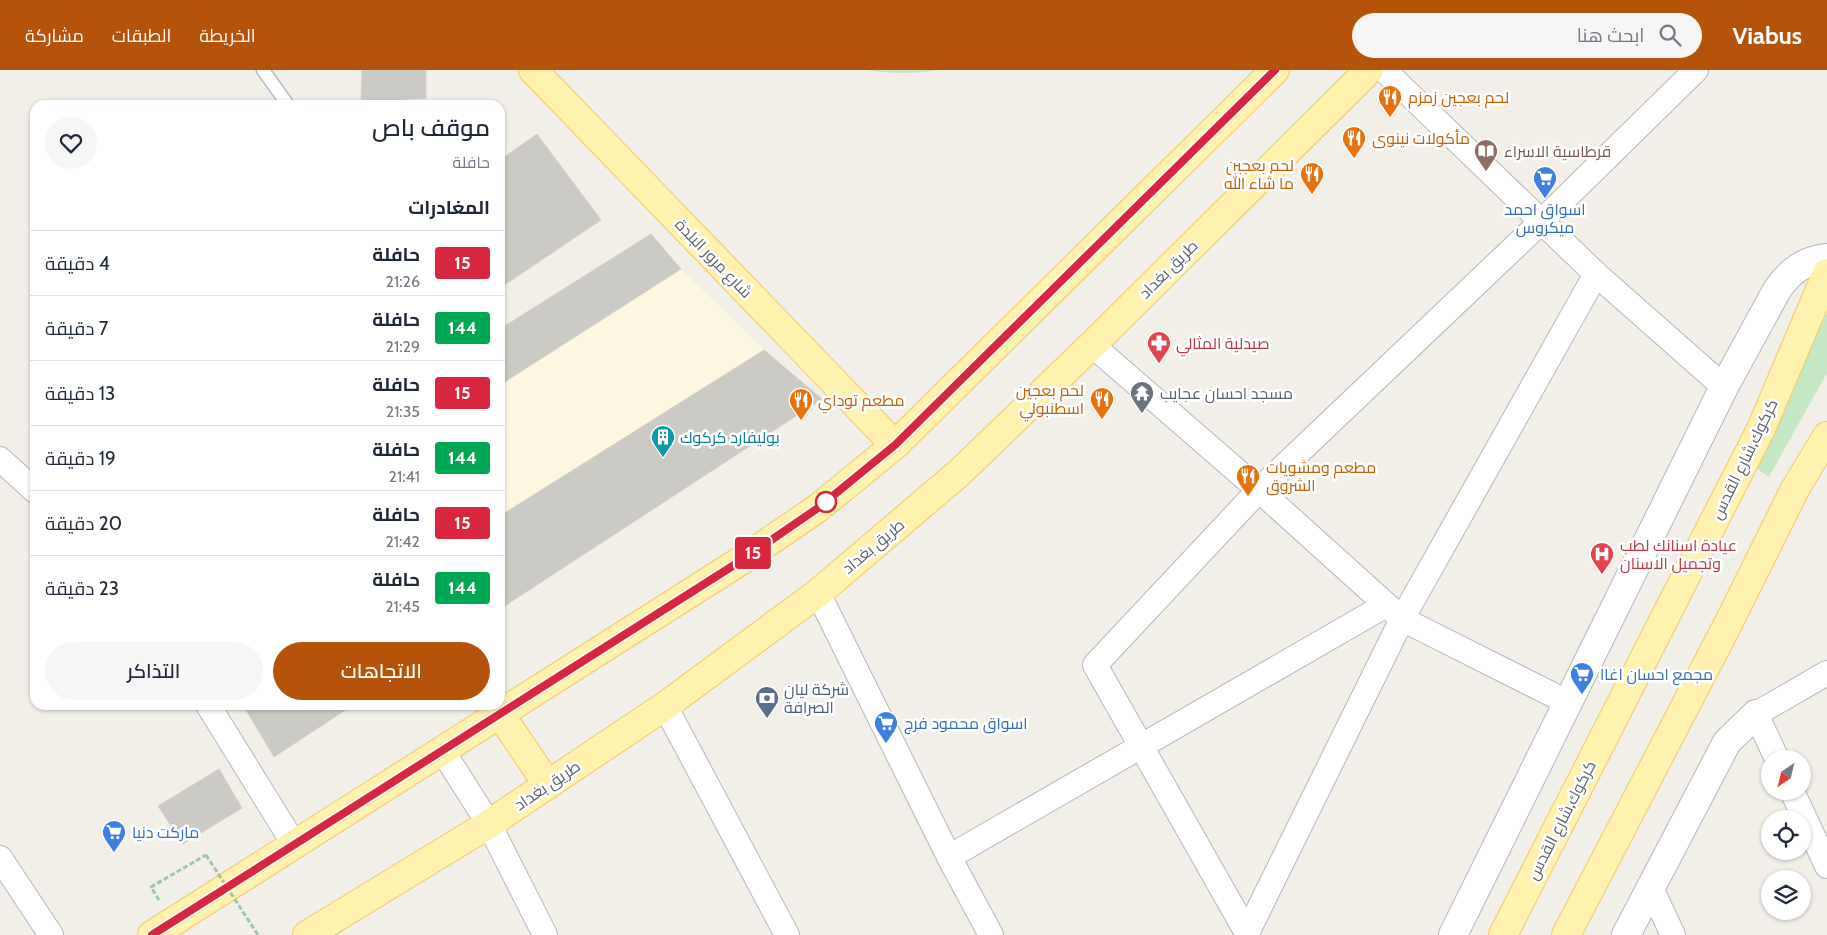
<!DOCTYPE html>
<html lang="ar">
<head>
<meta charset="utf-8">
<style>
  body { margin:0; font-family:Cabin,Cairo,sans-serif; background:#f6f6f7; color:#1f2937; direction:rtl; height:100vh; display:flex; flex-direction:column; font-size:19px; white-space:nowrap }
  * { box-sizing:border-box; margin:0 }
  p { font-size:16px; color:#747a83 }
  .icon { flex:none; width:28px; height:28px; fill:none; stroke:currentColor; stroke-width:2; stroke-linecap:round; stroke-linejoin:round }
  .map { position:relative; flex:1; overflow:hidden; direction:ltr }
  .details { position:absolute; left:30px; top:30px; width:475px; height:610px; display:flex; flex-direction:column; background:#fff; border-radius:15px; box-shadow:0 1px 4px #0004; direction:rtl }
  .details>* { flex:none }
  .badge { padding:0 10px; border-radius:4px; font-size:18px; line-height:32px }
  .needle { width:32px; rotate:215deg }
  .controls { position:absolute; left:1761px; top:680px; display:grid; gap:10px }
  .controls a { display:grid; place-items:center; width:50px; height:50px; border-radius:50%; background:#fff; box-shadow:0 1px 4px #0004; font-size:25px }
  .map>.badge { position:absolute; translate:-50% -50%; box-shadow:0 0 0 2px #fff }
  h2 { padding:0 15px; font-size:19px; line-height:45px }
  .round { display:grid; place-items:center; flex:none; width:52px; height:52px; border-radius:26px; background:#f6f6f7 }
  .overview { display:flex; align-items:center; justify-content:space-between; height:85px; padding:0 15px }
  h1 { font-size:24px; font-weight:600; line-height:38px }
  .button { display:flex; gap:10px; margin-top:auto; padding:10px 15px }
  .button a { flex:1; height:58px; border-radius:30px; background:#b45309; color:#fff; font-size:20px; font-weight:600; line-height:58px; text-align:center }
  .button a+a { background:#f6f6f7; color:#1f2937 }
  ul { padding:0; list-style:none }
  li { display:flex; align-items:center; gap:15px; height:65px; padding:0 15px; border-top:1px solid #e0e1e3 }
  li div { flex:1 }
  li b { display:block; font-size:19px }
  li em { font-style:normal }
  li .badge { min-width:55px; font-weight:700; text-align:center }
  header { display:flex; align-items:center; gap:30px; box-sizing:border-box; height:70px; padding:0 25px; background:#b45309; color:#fff }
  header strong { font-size:24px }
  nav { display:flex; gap:28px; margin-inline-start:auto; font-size:18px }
  .search { width:350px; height:45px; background:#f6f6f7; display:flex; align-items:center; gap:12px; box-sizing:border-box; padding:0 18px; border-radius:28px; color:#747a83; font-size:19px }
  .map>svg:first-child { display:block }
  .commercial { fill:#fef7e0 }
  .green { fill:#c5e8c5 }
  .building { fill:#cccac5; stroke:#d6d1c6 }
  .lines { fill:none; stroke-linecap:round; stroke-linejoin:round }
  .service-casing { stroke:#b5b8bc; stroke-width:15 }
  .minor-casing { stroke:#b5b8bc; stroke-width:26 }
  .tertiary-casing { stroke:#b5b8bc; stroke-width:30 }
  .primary-casing { stroke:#f2c960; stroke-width:30 }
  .path { stroke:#9cc7a9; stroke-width:3; stroke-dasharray:5 2.5; stroke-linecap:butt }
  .service { stroke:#fff; stroke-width:12 }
  .minor { stroke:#fff; stroke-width:24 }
  .tertiary { stroke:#fff; stroke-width:28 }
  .primary { stroke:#fff2af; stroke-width:28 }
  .path-bridge { stroke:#9cc7a9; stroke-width:3; stroke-dasharray:5 2.5; stroke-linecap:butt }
  .line-casing { stroke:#fff; stroke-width:11 }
  .line { stroke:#d7263d; stroke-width:8 }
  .stop-dot { fill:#fff; stroke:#d7263d; stroke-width:2.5 }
  .labels { text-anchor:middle; stroke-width:5; stroke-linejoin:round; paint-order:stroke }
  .food-label { font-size:16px; fill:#c56008; stroke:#fff; text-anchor:start }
  .education-label { font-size:16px; fill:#785e54; stroke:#fff; text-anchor:start }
  .shop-label { font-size:16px; fill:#366cbe; stroke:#fff; text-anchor:start }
  .street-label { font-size:16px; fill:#5f6368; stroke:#fff }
  .health-label { font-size:16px; fill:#be3a42; stroke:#fff; text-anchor:start }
  .worship-label { font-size:16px; fill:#5b616d; stroke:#fff; text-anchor:start }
  .culture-label { font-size:16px; fill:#0d838f; stroke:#fff; text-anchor:start }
  .service-label { font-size:16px; fill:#4e5e75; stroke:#fff; text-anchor:start }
</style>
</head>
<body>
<header>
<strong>Viabus</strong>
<div class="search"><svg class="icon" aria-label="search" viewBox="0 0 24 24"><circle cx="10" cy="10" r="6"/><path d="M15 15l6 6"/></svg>ابحث هنا</div>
<nav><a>الخريطة</a><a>الطبقات</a><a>مشاركة</a></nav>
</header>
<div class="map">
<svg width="1827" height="865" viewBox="0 0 1827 865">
  <rect width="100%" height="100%" fill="#f1efe8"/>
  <!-- commercial -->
  <polygon class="commercial" points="681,199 764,280 500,446 500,315"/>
  <!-- green -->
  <g class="green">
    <path d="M866,0H939C914,4 891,4 866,0Z"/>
    <polygon points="1827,243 1827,303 1769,407 1753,396"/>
  </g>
  <!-- building -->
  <g class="building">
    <polygon points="362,0 426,0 426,28 386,30 361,29"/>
    <polygon points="537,64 601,150 500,218 500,90"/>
    <polygon points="651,164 681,199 500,315 500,259"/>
    <polygon points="764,280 822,329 500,539 500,446"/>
    <polygon points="243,635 353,635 274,687"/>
    <polygon points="219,699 242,738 183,774 158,736"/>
  </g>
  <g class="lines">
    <!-- service casing -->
    <g class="service-casing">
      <polyline id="service" points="263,0 288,35"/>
    </g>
    <!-- minor casing -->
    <g class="minor-casing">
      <g id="minor">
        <polyline points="1384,0 1596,204 1724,317"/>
        <polyline points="1092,275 1259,420 1402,549 1567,632"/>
        <polyline points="0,389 35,421"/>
        <polyline points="818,523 949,787 991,865"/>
        <polyline points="208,635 294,774"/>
        <polyline points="665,636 787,865"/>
        <polyline points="442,680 489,754 545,865"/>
        <polyline points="1777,689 1756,644 1827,603"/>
        <polyline points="1792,721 1827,796"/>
        <polyline points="949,787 1386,535"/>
        <polyline points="0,788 51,865"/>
        <polyline points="1651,818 1673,865"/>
        <polyline points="1247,863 1095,595 1259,420 1542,151 1696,0"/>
        <polyline points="1246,865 1402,549 1596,204"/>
      </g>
    </g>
    <!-- tertiary casing -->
    <g class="tertiary-casing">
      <g id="tertiary">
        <path d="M1453,865L1724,317L1777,220C1789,202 1804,190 1827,188"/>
        <polyline points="1626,865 1727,672 1756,644"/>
      </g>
    </g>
    <!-- primary casing -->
    <g class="primary-casing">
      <g id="primary">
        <polyline points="533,0 895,375"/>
        <polyline points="500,644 548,715"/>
        <polyline points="152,865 742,490 818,438 895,375 1275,0"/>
        <polyline points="307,865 489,754 665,636 818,523 959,403 1092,275 1369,0"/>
        <polyline points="1503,865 1761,359 1827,203"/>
        <polyline points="1566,865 1728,554 1795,419 1827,366"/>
      </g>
    </g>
    <!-- path -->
    <polyline class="path" points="159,830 151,817 206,785"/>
    <!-- service -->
    <use href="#service" class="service"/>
    <!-- minor -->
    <use href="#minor" class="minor"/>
    <!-- tertiary -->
    <use href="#tertiary" class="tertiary"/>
    <!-- primary -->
    <use href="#primary" class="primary"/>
    <!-- path-bridge -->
    <polyline class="path-bridge" points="206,785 258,865"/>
  </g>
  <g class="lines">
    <!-- line casing -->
    <g class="line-casing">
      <polyline id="line" points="152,865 742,490 818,438 895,375 1275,0"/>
    </g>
    <!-- line -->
    <use href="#line" class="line"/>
  </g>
  <!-- icons -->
  <defs>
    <g id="restaurant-pin" transform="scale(1.25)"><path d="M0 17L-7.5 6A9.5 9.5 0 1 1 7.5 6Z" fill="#e8710a" stroke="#fff"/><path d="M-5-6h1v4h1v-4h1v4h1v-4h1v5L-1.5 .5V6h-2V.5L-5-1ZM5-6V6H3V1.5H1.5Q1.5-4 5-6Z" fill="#fff"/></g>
    <g id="library-pin" transform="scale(1.25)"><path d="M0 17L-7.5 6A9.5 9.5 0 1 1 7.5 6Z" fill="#8d6e63" stroke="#fff"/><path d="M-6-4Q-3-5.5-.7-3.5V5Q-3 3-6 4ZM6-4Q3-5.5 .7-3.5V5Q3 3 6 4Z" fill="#fff"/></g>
    <g id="supermarket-pin" transform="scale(1.25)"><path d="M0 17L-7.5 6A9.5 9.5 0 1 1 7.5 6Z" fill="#3f7fe0" stroke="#fff"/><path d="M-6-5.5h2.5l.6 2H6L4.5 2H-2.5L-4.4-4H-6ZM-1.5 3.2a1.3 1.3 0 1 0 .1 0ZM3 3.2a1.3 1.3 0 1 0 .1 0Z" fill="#fff"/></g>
    <g id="pharmacy-pin" transform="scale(1.25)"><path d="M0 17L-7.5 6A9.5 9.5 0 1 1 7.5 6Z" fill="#e0444e" stroke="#fff"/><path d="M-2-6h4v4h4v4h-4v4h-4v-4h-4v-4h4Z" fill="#fff"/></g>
    <g id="temple-pin" transform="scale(1.25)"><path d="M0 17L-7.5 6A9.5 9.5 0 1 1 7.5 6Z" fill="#6b7280" stroke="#fff"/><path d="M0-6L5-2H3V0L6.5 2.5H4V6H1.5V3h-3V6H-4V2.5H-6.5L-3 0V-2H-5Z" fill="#fff"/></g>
    <g id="building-pin" transform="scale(1.25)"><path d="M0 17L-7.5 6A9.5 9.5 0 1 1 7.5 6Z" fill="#0f9aa8" stroke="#fff"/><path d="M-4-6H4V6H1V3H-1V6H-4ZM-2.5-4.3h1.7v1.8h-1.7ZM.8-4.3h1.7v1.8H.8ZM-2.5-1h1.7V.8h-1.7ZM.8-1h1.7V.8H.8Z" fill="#fff"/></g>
    <g id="hospital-pin" transform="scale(1.25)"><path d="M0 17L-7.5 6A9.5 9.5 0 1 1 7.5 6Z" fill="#e0444e" stroke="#fff"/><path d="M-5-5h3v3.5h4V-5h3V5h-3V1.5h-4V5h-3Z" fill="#fff"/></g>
    <g id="bank-pin" transform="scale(1.25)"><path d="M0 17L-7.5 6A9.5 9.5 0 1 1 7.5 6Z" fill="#5c6f8a" stroke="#fff"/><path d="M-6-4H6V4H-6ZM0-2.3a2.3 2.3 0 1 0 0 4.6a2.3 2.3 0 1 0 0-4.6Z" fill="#fff"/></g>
  </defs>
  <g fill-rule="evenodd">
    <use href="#restaurant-pin" x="1390" y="27"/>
    <use href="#restaurant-pin" x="1354" y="68"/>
    <use href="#library-pin" x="1486" y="81"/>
    <use href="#restaurant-pin" x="1312" y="104"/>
    <use href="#supermarket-pin" x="1545" y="108"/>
    <use href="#pharmacy-pin" x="1159" y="273"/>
    <use href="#temple-pin" x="1142" y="323"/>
    <use href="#restaurant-pin" x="1102" y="329"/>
    <use href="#restaurant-pin" x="801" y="330"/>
    <use href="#building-pin" x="663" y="367"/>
    <use href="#restaurant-pin" x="1248" y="406"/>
    <use href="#hospital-pin" x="1602" y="484"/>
    <use href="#supermarket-pin" x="1582" y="604"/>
    <use href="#bank-pin" x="767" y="628"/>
    <use href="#supermarket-pin" x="886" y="653"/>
    <use href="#supermarket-pin" x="114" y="762"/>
  </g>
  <!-- markers -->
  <circle class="stop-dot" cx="826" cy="432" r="10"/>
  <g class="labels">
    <!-- food labels -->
    <g class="food-label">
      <text x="1408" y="33">لحم بعجين زمزم</text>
      <text x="1372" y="74">مأكولات نينوى</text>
      <text x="1294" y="101" text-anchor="end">لحم بعجين<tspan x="1294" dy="18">ما شاء الله</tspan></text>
      <text x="1084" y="326" text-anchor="end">لحم بعجين<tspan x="1084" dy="18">اسطنبولي</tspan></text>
      <text x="818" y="336">مطعم توداي</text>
      <text x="1266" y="403">مطعم ومشويات<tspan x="1266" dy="18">الشروق</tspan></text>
    </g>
    <!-- education labels -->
    <g class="education-label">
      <text x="1504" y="87">قرطاسية الاسراء</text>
    </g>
    <!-- shop labels -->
    <g class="shop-label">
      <text x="1545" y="145" text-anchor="middle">اسواق احمد<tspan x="1545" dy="18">ميكروس</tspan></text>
      <text x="1600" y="610">مجمع احسان اغاا</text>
      <text x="904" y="659">اسواق محمود فرج</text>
      <text x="132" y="768">ماركت دنيا</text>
    </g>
    <!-- street labels -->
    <g class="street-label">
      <text transform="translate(714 188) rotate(46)" y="6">شارع مرور البلدة</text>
      <text transform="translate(1168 199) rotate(-45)" y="6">طريق بغداد</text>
      <text transform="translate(1744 389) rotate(-64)" y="6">كركوك,شارع القدس</text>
      <text transform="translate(873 476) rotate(-40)" y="6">طريق بغداد</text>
      <text transform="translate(547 715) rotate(-34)" y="6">طريق بغداد</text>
      <text transform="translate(1561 750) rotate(-63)" y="6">كركوك,شارع القدس</text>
    </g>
    <!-- health labels -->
    <g class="health-label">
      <text x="1176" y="279">صيدلية المثالي</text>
      <text x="1620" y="481">عيادة اسنانك لطب<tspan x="1620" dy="18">وتجميل الاسنان</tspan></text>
    </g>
    <!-- worship labels -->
    <g class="worship-label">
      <text x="1160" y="329">مسجد احسان عجايب</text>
    </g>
    <!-- culture labels -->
    <g class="culture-label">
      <text x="680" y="373">بوليفارد كركوك</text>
    </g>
    <!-- service labels -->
    <g class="service-label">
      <text x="784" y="625">شركة ليان<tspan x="784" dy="18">الصرافة</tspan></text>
    </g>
  </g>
</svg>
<div class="controls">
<a><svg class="needle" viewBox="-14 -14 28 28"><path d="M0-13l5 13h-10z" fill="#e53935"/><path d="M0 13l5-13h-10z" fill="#747a83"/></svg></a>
<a><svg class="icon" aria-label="locate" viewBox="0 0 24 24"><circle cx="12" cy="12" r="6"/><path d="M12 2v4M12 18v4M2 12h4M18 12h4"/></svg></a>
<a><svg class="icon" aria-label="layers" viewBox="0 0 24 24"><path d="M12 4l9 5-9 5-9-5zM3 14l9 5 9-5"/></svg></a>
</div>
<b class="badge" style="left:753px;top:483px;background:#d7263d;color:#fff">15</b>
<section class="details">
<div class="overview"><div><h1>موقف باص</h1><p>حافلة</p></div><a class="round"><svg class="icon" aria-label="heart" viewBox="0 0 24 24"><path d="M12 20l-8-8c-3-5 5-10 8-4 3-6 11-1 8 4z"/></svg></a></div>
<h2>المغادرات</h2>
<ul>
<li><span class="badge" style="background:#d7263d;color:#fff">15</span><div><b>حافلة</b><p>21:26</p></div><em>4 دقيقة</em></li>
<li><span class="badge" style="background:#00a651;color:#fff">144</span><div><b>حافلة</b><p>21:29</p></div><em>7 دقيقة</em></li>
<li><span class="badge" style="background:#d7263d;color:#fff">15</span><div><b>حافلة</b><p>21:35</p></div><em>13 دقيقة</em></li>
<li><span class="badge" style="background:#00a651;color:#fff">144</span><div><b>حافلة</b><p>21:41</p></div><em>19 دقيقة</em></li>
<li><span class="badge" style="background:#d7263d;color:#fff">15</span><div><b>حافلة</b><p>21:42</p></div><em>20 دقيقة</em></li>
<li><span class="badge" style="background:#00a651;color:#fff">144</span><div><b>حافلة</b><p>21:45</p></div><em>23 دقيقة</em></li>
</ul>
<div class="button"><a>الاتجاهات</a><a>التذاكر</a></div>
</section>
</div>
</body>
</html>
